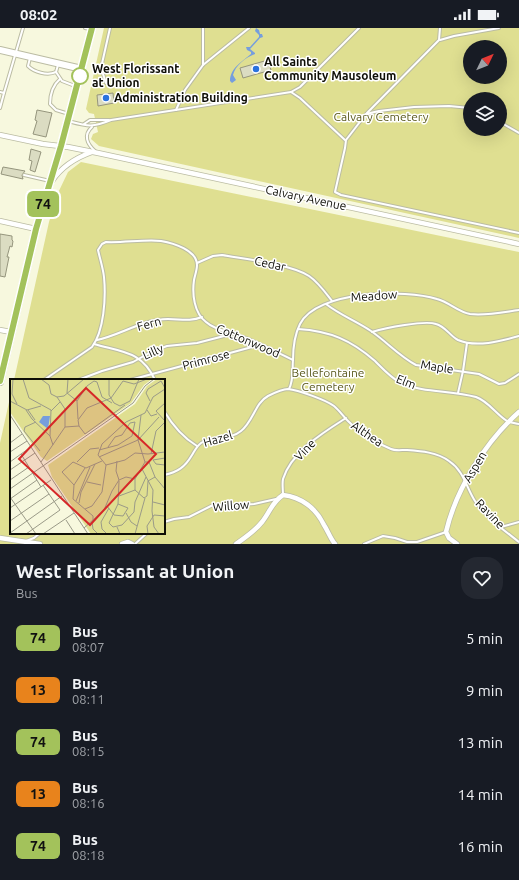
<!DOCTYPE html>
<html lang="en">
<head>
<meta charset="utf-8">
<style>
  body { margin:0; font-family:Ubuntu,sans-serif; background:#242831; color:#f1f3f6; height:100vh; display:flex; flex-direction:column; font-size:15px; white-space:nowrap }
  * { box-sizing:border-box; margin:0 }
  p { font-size:13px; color:#9ea1a6 }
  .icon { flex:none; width:22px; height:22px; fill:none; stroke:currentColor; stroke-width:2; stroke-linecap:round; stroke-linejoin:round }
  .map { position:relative; height:516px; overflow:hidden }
  .panel { display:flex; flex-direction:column; background:#171b24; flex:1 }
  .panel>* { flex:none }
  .badge { padding:0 8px; border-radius:6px; font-size:14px; line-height:26px }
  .needle { width:26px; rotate:47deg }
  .controls { position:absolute; left:463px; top:12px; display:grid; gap:8px }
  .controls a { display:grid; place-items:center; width:44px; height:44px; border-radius:50%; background:#171b24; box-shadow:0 4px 16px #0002; font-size:20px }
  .map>.badge { position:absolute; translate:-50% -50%; box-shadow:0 0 0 2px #fff }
  .round { display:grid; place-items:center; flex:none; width:42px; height:42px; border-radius:16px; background:#242831 }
  .headline { display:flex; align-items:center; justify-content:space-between; height:68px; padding:0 16px }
  h1 { font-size:19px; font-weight:700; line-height:30px }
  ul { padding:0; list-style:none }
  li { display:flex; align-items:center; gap:12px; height:52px; padding:0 16px }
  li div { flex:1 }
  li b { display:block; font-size:15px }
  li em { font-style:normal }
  li .badge { min-width:44px; font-weight:700; text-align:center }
  .status { display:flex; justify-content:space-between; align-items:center; height:28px; padding:0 20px; background:#171b24; direction:ltr }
  .status svg { height:11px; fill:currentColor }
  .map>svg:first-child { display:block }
  .green { fill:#dfdf91; fill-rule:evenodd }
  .water { fill:#769edd }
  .building { fill:#dbdcc2; stroke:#95957d }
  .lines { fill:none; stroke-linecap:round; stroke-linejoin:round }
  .service-casing { stroke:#bbbca3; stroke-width:4 }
  .minor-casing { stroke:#bbbca3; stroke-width:6 }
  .secondary-casing { stroke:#bbbca3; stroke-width:8 }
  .service { stroke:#fff; stroke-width:2 }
  .minor { stroke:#fff; stroke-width:4.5 }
  .secondary { stroke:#fff; stroke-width:6 }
  .line-casing { stroke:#fff; stroke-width:9 }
  .line { stroke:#a3c25b; stroke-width:6 }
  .poi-dot { fill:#2a72de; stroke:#fff; stroke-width:1.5 }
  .stop-dot { fill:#fff; stroke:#a3c25b; stroke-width:2 }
  .labels { text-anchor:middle; stroke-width:3; stroke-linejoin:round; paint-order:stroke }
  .poi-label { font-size:12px; font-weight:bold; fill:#0e0e06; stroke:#fff; text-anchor:start }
  .stop-label { font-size:12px; font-weight:bold; fill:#0e0e06; stroke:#fff; text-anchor:start }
  .park-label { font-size:12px; fill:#5c5b20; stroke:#fff }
  .street-label { font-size:12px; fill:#0e0e06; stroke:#fff }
  .inset-road { fill:none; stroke:#9a9a88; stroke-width:1 }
  .view { fill:#d62828; fill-opacity:0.15; stroke:#d62828; stroke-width:2 }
  .inset-edge { fill:none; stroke:#0e0e06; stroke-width:2 }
</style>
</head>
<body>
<div class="status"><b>08:02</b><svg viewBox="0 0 49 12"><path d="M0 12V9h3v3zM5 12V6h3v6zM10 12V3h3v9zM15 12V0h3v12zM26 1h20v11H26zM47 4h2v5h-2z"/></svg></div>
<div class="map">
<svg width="519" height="516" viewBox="0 0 519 516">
  <rect width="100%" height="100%" fill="#f7f8de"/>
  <!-- green -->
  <g class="green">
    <path d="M104,0H519V210L99,118L91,111L93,106L98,104L94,86L89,85L86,81ZM470,19H500V49H470ZM470,71H500V101H470Z"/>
    <polygon points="81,134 519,224 519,516 0,516 0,415 11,365 11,505 164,505 164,352 14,352 49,194 57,167 68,144"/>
  </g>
  <!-- water -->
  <path class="water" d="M256,0L259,2L260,6H262L263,9L260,10L251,20L250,21L255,25V26C246,29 235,38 233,47L236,52L232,55L230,53C230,41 241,34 251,26V24L247,22L246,19H250L259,9V7L255,3Z"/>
  <!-- building -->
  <g class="building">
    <polygon points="268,32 271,42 243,50 240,40"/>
    <polygon points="113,65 114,75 98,78 97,67"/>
    <polygon points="37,82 52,85 46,109 33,106 37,93 35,92"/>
    <polygon points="31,121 41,124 35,144 30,142 32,133 29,132"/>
    <polygon points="3,139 25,143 22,147 23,151 1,146"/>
    <polygon points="0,206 12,208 12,212 13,213 12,219 10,218 7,229 9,229 5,249 0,248"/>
  </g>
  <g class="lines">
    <!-- service casing -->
    <g class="service-casing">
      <g id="service">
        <polyline points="85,0 90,1"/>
        <polyline points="440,12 454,8 499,0"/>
        <path d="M30,30L28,38C34,44 47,48 56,44L58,37"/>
        <polyline points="203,37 203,0"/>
        <polyline points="56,44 62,53 75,58"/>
        <path d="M60,51C53,57 50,66 50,76L56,82L69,86"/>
        <polyline points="106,55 101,40 110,0"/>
        <polyline points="0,64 4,65 23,0"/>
        <polyline points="291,64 300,70 345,112"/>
        <polyline points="0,80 4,65"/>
        <polyline points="470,80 449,78 414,79 379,83 366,86 346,112 345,120 335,164 341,167 519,205"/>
        <polyline points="176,82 185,62 203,37 249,0"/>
        <polyline points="367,85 439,12 440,0"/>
        <path d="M68,93C87,98 92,100 111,92L291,64L300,59L359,0"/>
        <polyline points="500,94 519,105"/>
        <polyline points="84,96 90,92 109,92"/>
        <path d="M92,99C83,107 87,116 95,123"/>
        <polyline points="24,147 50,153"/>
        <path d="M197,235L213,228L222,227C244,231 290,236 309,248C318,254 325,264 332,273"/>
        <path d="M326,276C340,287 356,293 371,303C387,314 399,328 416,337L479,346L499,356L505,355L519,346"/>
        <path d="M298,301C330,303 351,312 375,333C383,341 391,350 401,355C424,365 451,362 476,369C488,373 496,386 507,393C511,395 515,395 519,396"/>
        <path d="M372,304C385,300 425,292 436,296C445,298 450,308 458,312C476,320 501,313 519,308"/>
        <path d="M97,312C121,307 143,291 168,291C180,291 190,294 202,289"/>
        <path d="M94,316C122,324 142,323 155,352"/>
        <path d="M44,352L92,319C104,303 106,270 104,249C103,240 100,231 98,222L102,216L106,214C123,215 146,211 161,213C173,215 197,222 197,237C197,242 195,247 194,252C192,266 194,285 206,294C216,303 231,304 243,309C260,315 276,324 293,332"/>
        <polyline points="78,352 102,343 133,334 151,324 167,318 197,315 228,307 230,305"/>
        <polyline points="130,352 252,319 258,316"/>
        <path d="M289,361C294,351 292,343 293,332C293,320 295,306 300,296C317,262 406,261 437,271C449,274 458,284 470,286C486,288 504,284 519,282"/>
        <polyline points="458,365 463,343 467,315"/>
        <path d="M164,383C173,398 182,409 197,418"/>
        <path d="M164,447C178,444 185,439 192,427C195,422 197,418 201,415C213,407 229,413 241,403C253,394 255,375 268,368C274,365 282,361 288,361C298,362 326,372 334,378C339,382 343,388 348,393C359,405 376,415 391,421C395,423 401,422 406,422C420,423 437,424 449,433C464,443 466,459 475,473C485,489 504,502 519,514"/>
        <path d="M283,467C283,462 282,456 283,451C291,424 324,404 346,390"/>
        <polyline points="164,494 174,491 189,489 213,477 228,478 254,476 276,471"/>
        <polyline points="501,499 519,494"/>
        <polyline points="26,513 34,510 40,505"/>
        <polyline points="135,516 147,505"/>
        <polyline points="364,516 383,508 395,510 407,514 417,514 446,504"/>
      </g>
    </g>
    <!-- minor casing -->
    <g class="minor-casing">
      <g id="minor">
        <polyline points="0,107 43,116 68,119 98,125 519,216"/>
        <path d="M52,153C62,138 75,130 92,124"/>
        <polyline points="0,193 36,201"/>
        <polyline points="0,302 11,304"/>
        <polyline points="0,510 40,516"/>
        <polyline points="122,516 128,514 132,516"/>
        <path d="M236,516C246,509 255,503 262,494C270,484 272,474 283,467C301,469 316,480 324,497C328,503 330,510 335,516"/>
        <path d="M457,516L449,510L446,504C456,461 486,413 519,384"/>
      </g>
    </g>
    <!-- secondary casing -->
    <g class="secondary-casing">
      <g id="secondary">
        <polyline points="0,22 82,41"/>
        <polyline points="0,354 36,201 61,118 92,0"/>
      </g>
    </g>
    <!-- service -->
    <use href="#service" class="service"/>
    <!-- minor -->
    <use href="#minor" class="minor"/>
    <!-- secondary -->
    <use href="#secondary" class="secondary"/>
  </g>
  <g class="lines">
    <!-- line casing -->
    <g class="line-casing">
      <polyline id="line" points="0,353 36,201 61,118 92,0"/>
    </g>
    <!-- line -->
    <use href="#line" class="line"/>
  </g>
  <!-- markers -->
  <g class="poi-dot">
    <circle cx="256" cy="41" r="4"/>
    <circle cx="106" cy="70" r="4"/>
  </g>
  <circle class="stop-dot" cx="80" cy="48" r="8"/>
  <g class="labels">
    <!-- poi labels -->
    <g class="poi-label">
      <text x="264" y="38">All Saints<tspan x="264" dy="14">Community Mausoleum</tspan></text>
      <text x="114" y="74">Administration Building</text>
    </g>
    <!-- stop labels -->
    <g class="stop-label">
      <text x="92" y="45">West Florissant<tspan x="92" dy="14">at Union</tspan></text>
    </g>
    <!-- park labels -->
    <g class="park-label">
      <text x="381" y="93">Calvary Cemetery</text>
      <text x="328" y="349">Bellefontaine<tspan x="328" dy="14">Cemetery</tspan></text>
    </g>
    <!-- street labels -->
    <g class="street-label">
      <text transform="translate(306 170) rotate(12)" y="4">Calvary Avenue</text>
      <text transform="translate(270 236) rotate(12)" y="4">Cedar</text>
      <text transform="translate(374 268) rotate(-4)" y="4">Meadow</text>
      <text transform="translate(149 296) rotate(-15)" y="4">Fern</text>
      <text transform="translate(248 313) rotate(23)" y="4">Cottonwood</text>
      <text transform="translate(153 324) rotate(-24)" y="4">Lilly</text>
      <text transform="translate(206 332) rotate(-15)" y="4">Primrose</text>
      <text transform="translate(437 339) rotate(9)" y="4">Maple</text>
      <text transform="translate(406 354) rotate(22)" y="4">Elm</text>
      <text transform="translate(367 406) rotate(34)" y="4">Althea</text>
      <text transform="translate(218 411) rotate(-16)" y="4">Hazel</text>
      <text transform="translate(305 422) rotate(-46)" y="4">Vine</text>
      <text transform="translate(475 439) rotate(-59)" y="4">Aspen</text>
      <text transform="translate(231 478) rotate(-4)" y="4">Willow</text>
      <text transform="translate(490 486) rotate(46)" y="4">Ravine</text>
    </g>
  </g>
  <!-- overview -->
  <g transform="translate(10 351)">
    <rect width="155" height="155" fill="#f7f8de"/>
    <path d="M0,0H142L134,6L121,24L37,82L31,78L0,33ZM147,0H155V155H81L42,98L38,86L125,25L137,7Z" fill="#dfdf91"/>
    <path d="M33,37H40L38,50L29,43Z" fill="#769edd"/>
    <path class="inset-road" d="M3,0L2,15L7,25M13,0L19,19L41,31L40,57L43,66M31,0L39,6L41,15L47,18L54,17L74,0M58,0L57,14L67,22L68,40M99,0V16L104,24L110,27L120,22L129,0M0,22L17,31L31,27M67,22L77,7L84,2L87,3L92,18L102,24M140,22L136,14L138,10L151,2L155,9M155,24L146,32L155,42M115,26L75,55L69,47L68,41L77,29L101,19L113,2L124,5L137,0M16,31L22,40L40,57M18,31L25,41M137,31L141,37L147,35M41,32L50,23M0,36L78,155M131,36L128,61L135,83M26,43L15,48L14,52L30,72M55,48L69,47M0,64L12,55M89,71L108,66L122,57L125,43L120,44L112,56L105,58L98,68M0,73L17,62M141,75L146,52L155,43M89,78L128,61L149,38M155,79L143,81L146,85L155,86M107,82L106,92L109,101M0,83L11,75M31,83L55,48V30L47,18M67,83L80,70L89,69M135,83H139L145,98L155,110M96,86L88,76L92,65L116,43L135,34L143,18L155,10M96,86L115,81L125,74L138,75L155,73M19,88L31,108M132,90L143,111L142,132L144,148L149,155M0,91L25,74M125,100V111L134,119L137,117L138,102L145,98M125,100L135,83M0,101L19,88L11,75L21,68M109,102L108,125L99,144L103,148L112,146L124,133L125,123L136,98M77,103L91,106M64,106L75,89M0,110L123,24L135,7L144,0M109,117L125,111M0,118L26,155M0,120L27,101M66,122L80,88M143,123L155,126M69,124L71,113L85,85M97,127L104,136L113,137L118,129L108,125M0,129L41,101M75,130L82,127L92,113L96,86M116,134L121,143L127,147M56,141L65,155M0,142L39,115L33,106M83,142V137L63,120L64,106L52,93L63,83L76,89L92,82M82,143L83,150L88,155M107,148L110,155H119M74,149L94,131L102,112L109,101L116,98L125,100M0,154L52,117M16,155L50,131L39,115M33,155L64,134M97,155L92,150L91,143L99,129M125,155L135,119M138,155L137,147L144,136L155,137"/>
    <path class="view" d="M76,9L146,75L80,146L9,80Z"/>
    <rect width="155" height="155" class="inset-edge"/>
  </g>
</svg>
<div class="controls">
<a><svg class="needle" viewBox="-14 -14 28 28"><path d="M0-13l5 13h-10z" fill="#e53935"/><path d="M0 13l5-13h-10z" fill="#9ea1a6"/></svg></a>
<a><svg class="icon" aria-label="layers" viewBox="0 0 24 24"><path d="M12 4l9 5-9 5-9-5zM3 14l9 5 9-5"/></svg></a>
</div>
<b class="badge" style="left:43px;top:176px;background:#a3c25b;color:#111">74</b>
</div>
<section class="panel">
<div class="headline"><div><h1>West Florissant at Union</h1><p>Bus</p></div><a class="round"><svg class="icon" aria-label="heart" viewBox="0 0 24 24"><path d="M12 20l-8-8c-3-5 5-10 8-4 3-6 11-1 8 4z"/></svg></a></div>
<ul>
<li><span class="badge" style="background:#a3c25b;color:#111">74</span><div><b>Bus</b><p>08:07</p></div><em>5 min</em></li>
<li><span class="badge" style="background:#e8831c;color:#111">13</span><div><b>Bus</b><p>08:11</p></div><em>9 min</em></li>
<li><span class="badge" style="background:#a3c25b;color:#111">74</span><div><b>Bus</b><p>08:15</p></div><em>13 min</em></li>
<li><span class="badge" style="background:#e8831c;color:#111">13</span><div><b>Bus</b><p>08:16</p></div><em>14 min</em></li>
<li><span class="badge" style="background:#a3c25b;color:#111">74</span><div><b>Bus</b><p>08:18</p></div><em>16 min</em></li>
</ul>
</section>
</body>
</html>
